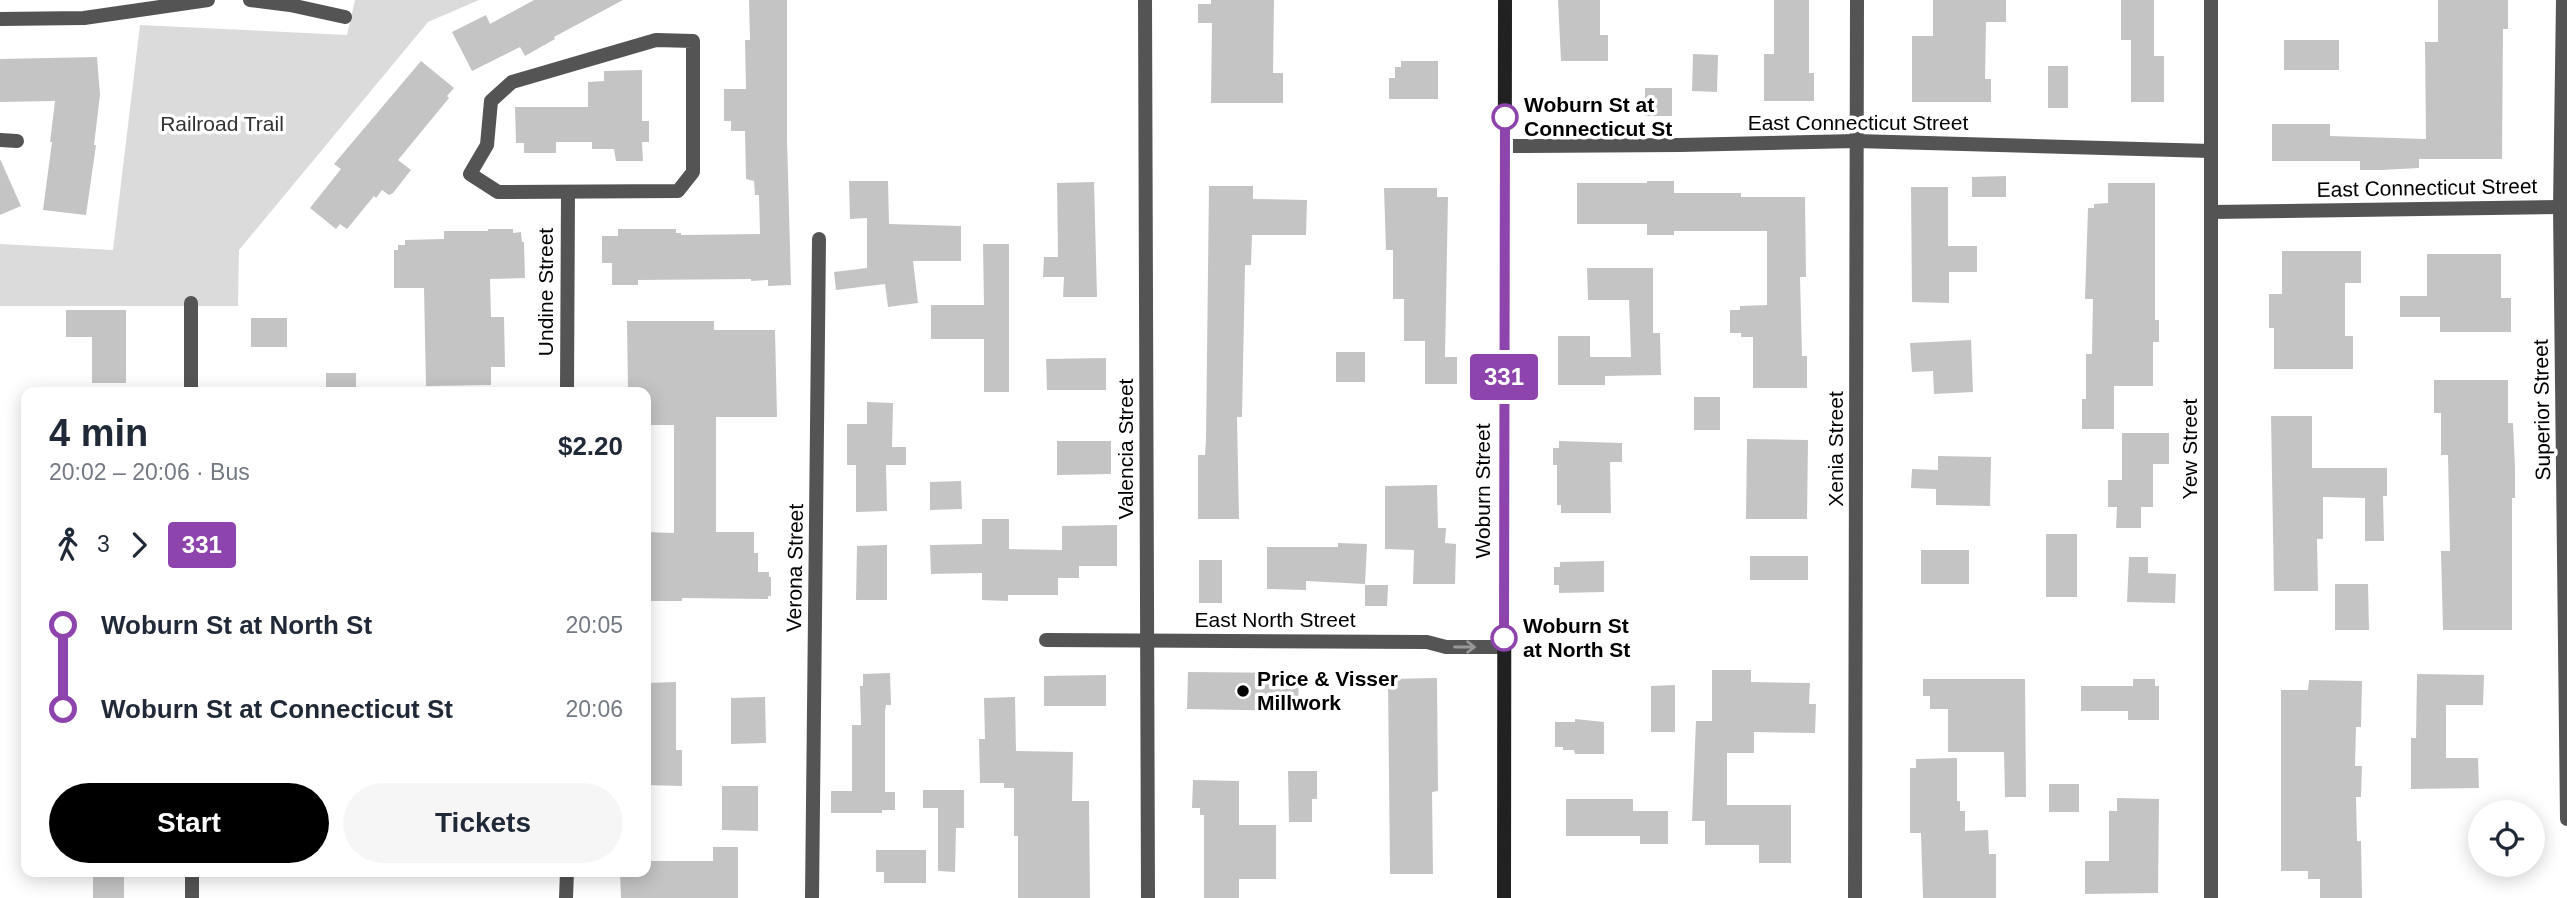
<!DOCTYPE html>
<html lang="en">
<head>
<meta charset="utf-8">
<style>
  body { margin:0; font-family:Arial,sans-serif; background:#f6f6f7; color:#1f2937; height:100vh; display:flex; flex-direction:column; font-size:26px; white-space:nowrap }
  * { box-sizing:border-box; margin:0 }
  p { font-size:23px; color:#747a83 }
  .icon { flex:none; width:38px; height:38px; fill:none; stroke:currentColor; stroke-width:2; stroke-linecap:round; stroke-linejoin:round }
  .map { position:relative; flex:1; overflow:hidden }
  .drawer { position:absolute; left:21px; top:387px; width:630px; height:490px; display:flex; flex-direction:column; background:#fff; border-radius:14px; box-shadow:0 4px 18px #0003 }
  .drawer>* { flex:none }
  .badge { padding:0 14px; border-radius:5px; font-size:24px; line-height:46px }
  .tools { position:absolute; left:2468px; top:800px; display:grid; gap:14px }
  .tools a { display:grid; place-items:center; width:77px; height:77px; border-radius:50%; background:#fff; box-shadow:0 4px 18px #0003; font-size:35px }
  .map>.badge { position:absolute; translate:-50% -50%; box-shadow:0 0 0 4px #fff }
  .legs { display:flex; align-items:center; gap:10px; height:77px; padding:0 28px; font-size:23px }
  .legs p { margin-inline-start:auto }
  .headline { display:flex; align-items:center; justify-content:space-between; height:119px; padding:0 28px }
  h1 { font-size:38px; font-weight:800; line-height:52px }
  .button { display:flex; gap:14px; margin-top:auto; padding:14px 28px }
  .button a { flex:1; height:80px; border-radius:42px; background:#000; color:#fff; font-size:28px; font-weight:800; line-height:80px; text-align:center }
  .button a+a { background:#f6f6f7; color:#1f2937 }
  ul { padding:0 28px; list-style:none }
  li { display:flex; align-items:center; gap:24px; height:84px; font-size:26px }
  li i { display:grid; place-items:center; width:10px; height:100%; margin:0 9px; background:currentColor }
  li i::after { content:''; width:18px; height:18px; margin:-9px; border:5px solid; border-radius:50%; background:#fff }
  li p { margin-inline-start:auto }
  li:first-child i { background:linear-gradient(#0000 50%,currentColor 0) }
  li:last-child i { background:linear-gradient(currentColor 50%,#0000 0) }
  .map>svg:first-child { display:block }
  .green { fill:#dbdbdb }
  .building { fill:#c4c4c4 }
  .lines { fill:none; stroke-linecap:round; stroke-linejoin:round }
  .street { stroke:#545454; stroke-width:14 }
  .secondary { stroke:#212121; stroke-width:14 }
  .oneway { stroke:#989898 }
  .line-1-casing { stroke:#fff; stroke-width:16 }
  .line-1 { stroke:#8e44ad; stroke-width:10 }
  .stop-1-dot { fill:#fff; stroke:#8e44ad; stroke-width:3.5 }
  .poi-dot { fill:#000; stroke:#fff; stroke-width:2.5 }
  .labels { text-anchor:middle; stroke-width:7; stroke-linejoin:round; paint-order:stroke }
  .stop-label { font-size:21px; font-weight:bold; fill:#000; stroke:#fff; text-anchor:start }
  .street-label { font-size:21px; fill:#000; stroke:#fff }
  .park-label { font-size:21px; fill:#323232; stroke:#fff }
  .poi-label { font-size:21px; font-weight:bold; fill:#000; stroke:#fff; text-anchor:start }
</style>
</head>
<body>
<div class="map">
<svg width="2567" height="898" viewBox="0 0 2567 898">
  <rect width="100%" height="100%" fill="#fff"/>
  <!-- green -->
  <polygon class="green" points="355,0 479,0 428,22 239,250 238,306 0,306 0,244 113,250 140,25 347,35"/>
  <!-- building -->
  <g class="building">
    <polygon points="534,0 623,0 554,37 555,39 525,56 520,47 472,71 452,32 486,15 490,24"/>
    <polygon points="749,0 787,0 787,139 791,285 768,286 768,280 751,281 751,279 638,280 638,285 612,285 612,263 602,263 602,236 618,236 618,229 676,229 676,233 681,233 681,235 760,234 759,195 755,195 754,181 746,179 745,131 731,131 731,121 724,121 724,89 746,89 745,40 750,40"/>
    <polygon points="1211,0 1274,0 1273,73 1283,73 1283,103 1211,103 1212,23 1198,23 1198,4 1211,4"/>
    <polygon points="1558,0 1600,0 1600,35 1608,35 1608,61 1561,61"/>
    <polygon points="1774,0 1809,0 1809,73 1814,73 1814,101 1764,101 1764,54 1774,54"/>
    <polygon points="1933,0 2006,0 2006,22 1986,22 1985,79 1991,79 1991,102 1912,102 1912,36 1933,36"/>
    <polygon points="2121,0 2154,0 2154,56 2164,56 2164,102 2131,102 2131,40 2121,40"/>
    <polygon points="2438,0 2508,0 2508,29 2503,29 2502,159 2419,159 2419,168 2381,170 2360,170 2360,161 2272,161 2272,124 2330,124 2330,136 2426,139 2425,42 2438,42"/>
    <rect x="2284" y="40" width="55" height="30"/>
    <polygon points="1693,54 1718,55 1717,92 1692,91"/>
    <polygon points="97,57 100,95 94,145 96,145 86,215 43,210 52,142 50,142 55,101 0,102 0,59"/>
    <polygon points="421,61 454,88 447,96 449,98 398,160 411,170 393,193 389,195 382,190 376,198 374,196 347,229 340,224 336,229 310,208 341,169 334,164"/>
    <polygon points="1401,61 1438,61 1438,99 1389,99 1389,78 1395,78 1395,67 1401,67"/>
    <rect x="2048" y="66" width="20" height="42"/>
    <polygon points="642,70 642,121 649,121 649,142 642,142 643,161 616,161 614,149 592,149 592,142 556,142 556,153 524,153 524,143 516,143 515,107 588,107 588,82 604,81 604,71"/>
    <rect x="1645" y="88" width="27" height="28"/>
    <polygon points="0,159 21,206 0,215"/>
    <polygon points="2006,176 2006,197 1972,197 1972,177"/>
    <polygon points="849,181 888,181 889,224 961,226 961,261 913,261 918,303 888,307 885,284 836,290 834,272 867,268 867,218 850,219"/>
    <polygon points="1647,181 1674,181 1674,193 1741,193 1741,197 1805,197 1806,277 1800,277 1802,356 1807,356 1807,388 1753,388 1753,337 1741,337 1741,333 1730,333 1730,310 1740,310 1740,306 1767,305 1767,231 1674,231 1674,235 1647,235 1647,224 1577,224 1577,183 1647,183"/>
    <polygon points="1094,182 1097,297 1063,297 1064,277 1043,277 1044,257 1058,257 1057,183"/>
    <polygon points="2108,183 2155,183 2155,320 2159,320 2159,342 2153,342 2153,386 2114,386 2114,429 2082,429 2082,399 2086,399 2086,354 2092,354 2093,299 2085,299 2088,208 2094,208 2094,204 2108,203"/>
    <polygon points="1209,186 1253,186 1253,199 1307,200 1306,235 1252,235 1251,265 1245,265 1242,417 1237,417 1239,519 1198,519 1198,455 1205,455 1206,440"/>
    <polygon points="1911,187 1948,187 1948,246 1977,246 1977,272 1949,272 1949,303 1912,302"/>
    <polygon points="1384,188 1437,188 1437,197 1448,197 1445,357 1457,357 1457,384 1425,384 1425,341 1404,341 1404,299 1393,299 1393,250 1386,250"/>
    <polygon points="488,229 513,229 513,233 521,232 522,242 524,242 525,278 490,279 491,317 504,317 505,367 491,367 491,385 426,386 424,288 394,288 394,250 398,250 398,245 405,245 405,240 444,239 444,231 488,231"/>
    <polygon points="983,244 1009,244 1009,392 984,392 984,339 931,339 931,305 984,305"/>
    <polygon points="2282,251 2361,251 2361,283 2345,283 2345,336 2353,336 2353,369 2274,369 2274,328 2269,328 2269,294 2282,294"/>
    <polygon points="2427,254 2501,254 2501,298 2511,298 2511,332 2440,332 2440,317 2400,317 2400,296 2427,296"/>
    <polygon points="1587,268 1653,268 1653,333 1660,333 1661,375 1605,376 1605,385 1558,385 1558,336 1590,336 1590,357 1631,357 1629,300 1588,300"/>
    <polygon points="66,310 126,310 126,383 92,383 92,337 66,337"/>
    <rect x="251" y="318" width="36" height="29"/>
    <polygon points="627,321 714,321 714,330 775,330 777,417 716,417 716,532 754,532 754,553 758,553 758,572 769,572 769,577 771,577 771,596 768,596 768,599 682,598 682,601 646,601 646,532 674,533 674,425 646,425 646,392 628,392"/>
    <polygon points="1971,340 1973,392 1934,394 1933,371 1912,372 1910,343"/>
    <rect x="1336" y="352" width="29" height="30"/>
    <polygon points="1106,358 1106,390 1047,390 1046,359"/>
    <rect x="326" y="373" width="30" height="19"/>
    <polygon points="2434,380 2508,380 2508,423 2513,423 2515,467 2515,498 2512,498 2512,630 2443,630 2441,551 2450,551 2448,455 2441,455 2441,413 2434,413"/>
    <rect x="1694" y="397" width="26" height="33"/>
    <polygon points="867,402 893,403 892,447 906,447 906,465 886,465 887,511 856,512 856,465 847,465 847,424 867,424"/>
    <polygon points="2271,416 2312,416 2312,468 2387,468 2387,496 2383,496 2384,541 2365,541 2365,498 2323,497 2323,539 2317,539 2318,591 2274,591"/>
    <polygon points="2122,433 2169,433 2169,464 2153,464 2153,507 2141,507 2141,528 2116,528 2117,507 2108,507 2108,480 2122,480"/>
    <polygon points="1747,439 1808,440 1807,519 1746,519"/>
    <polygon points="1057,441 1111,441 1111,474 1057,475"/>
    <polygon points="1559,441 1622,443 1622,462 1610,462 1611,513 1561,513 1561,505 1557,505 1557,465 1553,465 1553,448 1559,448"/>
    <polygon points="1938,456 1991,457 1990,506 1936,505 1936,489 1911,488 1912,469 1938,470"/>
    <polygon points="961,481 962,509 930,510 930,482"/>
    <polygon points="1437,485 1438,528 1446,528 1445,543 1456,544 1455,584 1413,584 1414,550 1385,549 1385,486"/>
    <polygon points="982,519 1009,519 1009,549 1062,550 1062,526 1117,525 1117,566 1079,566 1079,578 1058,578 1058,595 1008,595 1008,601 982,600 982,573 931,574 930,545 982,544"/>
    <rect x="2046" y="534" width="31" height="63"/>
    <polygon points="1338,543 1367,544 1365,584 1306,581 1306,590 1267,589 1267,547 1338,547"/>
    <polygon points="887,545 887,600 856,600 857,546"/>
    <rect x="1921" y="550" width="48" height="34"/>
    <rect x="1750" y="556" width="58" height="24"/>
    <polygon points="2129,557 2148,557 2148,573 2176,574 2175,603 2127,602"/>
    <rect x="1199" y="560" width="23" height="43"/>
    <polygon points="1604,561 1604,592 1559,593 1559,585 1554,585 1554,567 1560,567 1560,562"/>
    <polygon points="2335,584 2368,584 2369,630 2335,630"/>
    <polygon points="1365,585 1388,585 1387,606 1365,606"/>
    <polygon points="1712,670 1751,670 1751,682 1810,683 1809,704 1816,704 1815,733 1754,732 1754,753 1727,753 1727,805 1791,805 1791,863 1759,863 1759,845 1705,845 1705,821 1692,821 1696,721 1712,721"/>
    <polygon points="1188,672 1299,673 1298,711 1187,709"/>
    <polygon points="890,673 891,705 886,705 885,711 885,792 895,792 895,810 882,810 882,813 831,813 831,791 852,791 852,725 861,725 860,686 863,686 863,674"/>
    <polygon points="2417,674 2484,675 2483,705 2446,705 2446,758 2478,758 2479,788 2411,789 2411,738 2416,738"/>
    <polygon points="1106,675 1106,706 1044,706 1044,676"/>
    <polygon points="1437,678 1438,791 1432,792 1433,874 1390,874 1388,679"/>
    <polygon points="1923,679 2025,679 2026,797 2005,797 2004,752 1948,752 1948,709 1930,709 1930,696 1923,696"/>
    <polygon points="2133,679 2155,679 2155,686 2159,686 2159,720 2128,720 2128,711 2081,711 2081,686 2133,686"/>
    <polygon points="2309,680 2362,681 2361,727 2356,727 2355,766 2362,766 2361,797 2356,797 2357,841 2361,841 2362,898 2320,898 2320,879 2308,879 2308,871 2281,871 2281,690 2308,690"/>
    <polygon points="676,682 676,750 682,750 682,786 646,785 646,683"/>
    <polygon points="1675,685 1675,732 1651,732 1651,686"/>
    <polygon points="765,697 766,743 731,744 731,698"/>
    <polygon points="1015,697 1016,751 1073,752 1072,801 1089,801 1090,898 1018,898 1018,836 1014,836 1014,788 1004,788 1004,783 980,783 979,739 985,739 984,698"/>
    <polygon points="1575,719 1604,722 1604,754 1575,754 1574,750 1563,750 1563,747 1555,747 1555,722 1575,722"/>
    <polygon points="1957,758 1957,801 1960,801 1960,811 1965,811 1965,831 1988,830 1989,854 1996,854 1996,898 1923,898 1921,833 1910,833 1910,768 1916,768 1916,759"/>
    <polygon points="1288,771 1317,771 1317,799 1312,799 1312,822 1289,822"/>
    <polygon points="1193,780 1239,781 1239,825 1276,825 1276,879 1239,879 1239,898 1204,898 1204,815 1200,815 1200,808 1192,808"/>
    <rect x="2049" y="784" width="30" height="28"/>
    <polygon points="722,786 758,786 758,831 722,830"/>
    <polygon points="923,790 964,790 964,828 956,828 955,872 938,871 938,808 923,808"/>
    <polygon points="2117,798 2159,799 2158,893 2085,894 2085,861 2109,861 2109,811 2117,811"/>
    <polygon points="1566,799 1633,799 1633,811 1668,811 1668,844 1640,844 1640,836 1566,836"/>
    <polygon points="713,847 738,847 738,898 621,898 620,872 646,872 646,861 713,861"/>
    <polygon points="876,850 926,850 926,883 884,883 884,872 876,872"/>
    <rect x="93" y="872" width="31" height="26"/>
  </g>
  <g class="lines">
    <!-- street -->
    <g class="street">
      <polyline points="250,0 290,5 345,17"/>
      <polyline points="1145,0 1148,898"/>
      <polyline points="2563,0 2560,207 2567,819"/>
      <polyline points="0,19 84,18 208,0"/>
      <polygon points="656,40 693,41 693,172 678,191 498,192 470,174 487,145 491,101 512,82"/>
      <polyline points="0,140 17,141"/>
      <polyline points="1505,146 1680,145 1856,141 2211,151"/>
      <polyline points="2211,212 2560,207"/>
      <polyline points="191,303 191,392"/>
      <polyline points="567,392 568,192"/>
      <polyline points="1046,640 1427,642 1446,647 1504,647"/>
      <polyline points="192,872 192,898"/>
      <polyline points="566,898 567,872"/>
      <polyline points="812,898 819,239"/>
      <polyline points="1855,898 1857,0"/>
      <polyline points="2211,898 2211,0"/>
    </g>
    <!-- secondary -->
    <polyline class="secondary" points="1504,898 1505,0"/>
  </g>
  <!-- one-way arrows -->
  <defs><path id="oneway-shaft" d="M-6 0H5M1.5-3L5.5 0L1.5 3" fill="none" stroke-width="1.6" stroke-linecap="round" stroke-linejoin="round" transform="scale(1.75)"/></defs>
  <use class="oneway" href="#oneway-shaft" transform="translate(1465 647)"/>
  <g class="lines">
    <!-- line-1 casing -->
    <g class="line-1-casing">
      <polyline id="line-1" points="1504,638 1505,117"/>
    </g>
    <!-- line-1 -->
    <use href="#line-1" class="line-1"/>
  </g>
  <!-- markers -->
  <g class="stop-1-dot">
    <circle cx="1505" cy="117" r="12"/>
    <circle cx="1504" cy="638" r="12"/>
  </g>
  <circle class="poi-dot" cx="1243" cy="691" r="7"/>
  <g class="labels">
    <!-- stop labels -->
    <g class="stop-label">
      <text x="1524" y="112">Woburn St at<tspan x="1524" dy="24">Connecticut St</tspan></text>
      <text x="1523" y="633">Woburn St<tspan x="1523" dy="24">at North St</tspan></text>
    </g>
    <!-- street labels -->
    <g class="street-label">
      <text x="1858" y="130">East Connecticut Street</text>
      <text transform="translate(2427 188) rotate(-1)" y="7">East Connecticut Street</text>
      <text transform="translate(546 292) rotate(-90)" y="7">Undine Street</text>
      <text transform="translate(2542 410) rotate(-91)" y="7">Superior Street</text>
      <text transform="translate(1126 449) rotate(-90)" y="7">Valencia Street</text>
      <text transform="translate(1836 449) rotate(-90)" y="7">Xenia Street</text>
      <text transform="translate(2190 449) rotate(-90)" y="7">Yew Street</text>
      <text transform="translate(1483 491) rotate(-90)" y="7">Woburn Street</text>
      <text transform="translate(795 568) rotate(-89)" y="7">Verona Street</text>
      <text x="1275" y="627">East North Street</text>
    </g>
    <!-- park labels -->
    <g class="park-label">
      <text x="222" y="131">Railroad Trail</text>
    </g>
    <!-- poi labels -->
    <g class="poi-label">
      <text x="1257" y="686">Price &amp; Visser<tspan x="1257" dy="24">Millwork</tspan></text>
    </g>
  </g>
</svg>
<div class="tools">
<a><svg class="icon" aria-label="locate" viewBox="0 0 24 24"><circle cx="12" cy="12" r="6"/><path d="M12 2v4M12 18v4M2 12h4M18 12h4"/></svg></a>
</div>
<b class="badge" style="left:1504px;top:377px;background:#8e44ad;color:#fff">331</b>
<section class="drawer">
<div class="headline"><div><h1>4 min</h1><p>20:02 – 20:06 · Bus</p></div><b>$2.20</b></div>
<div class="legs"><svg class="icon" aria-label="walk" viewBox="0 0 24 24"><circle cx="13" cy="4" r="2"/><path d="M13 8l-2 6 4 7M11 14l-3 7M7 12l3-4h3l4 4"/></svg>3<svg class="icon" aria-label="forward" viewBox="0 0 24 24"><path d="M9 5l7 7-7 7"/></svg><b class="badge" style="background:#8e44ad;color:#fff">331</b></div>
<ul>
<li><i style="color:#8e44ad"></i><b>Woburn St at North St</b><p>20:05</p></li>
<li><i style="color:#8e44ad"></i><b>Woburn St at Connecticut St</b><p>20:06</p></li>
</ul>
<div class="button"><a>Start</a><a>Tickets</a></div>
</section>
</div>
</body>
</html>
